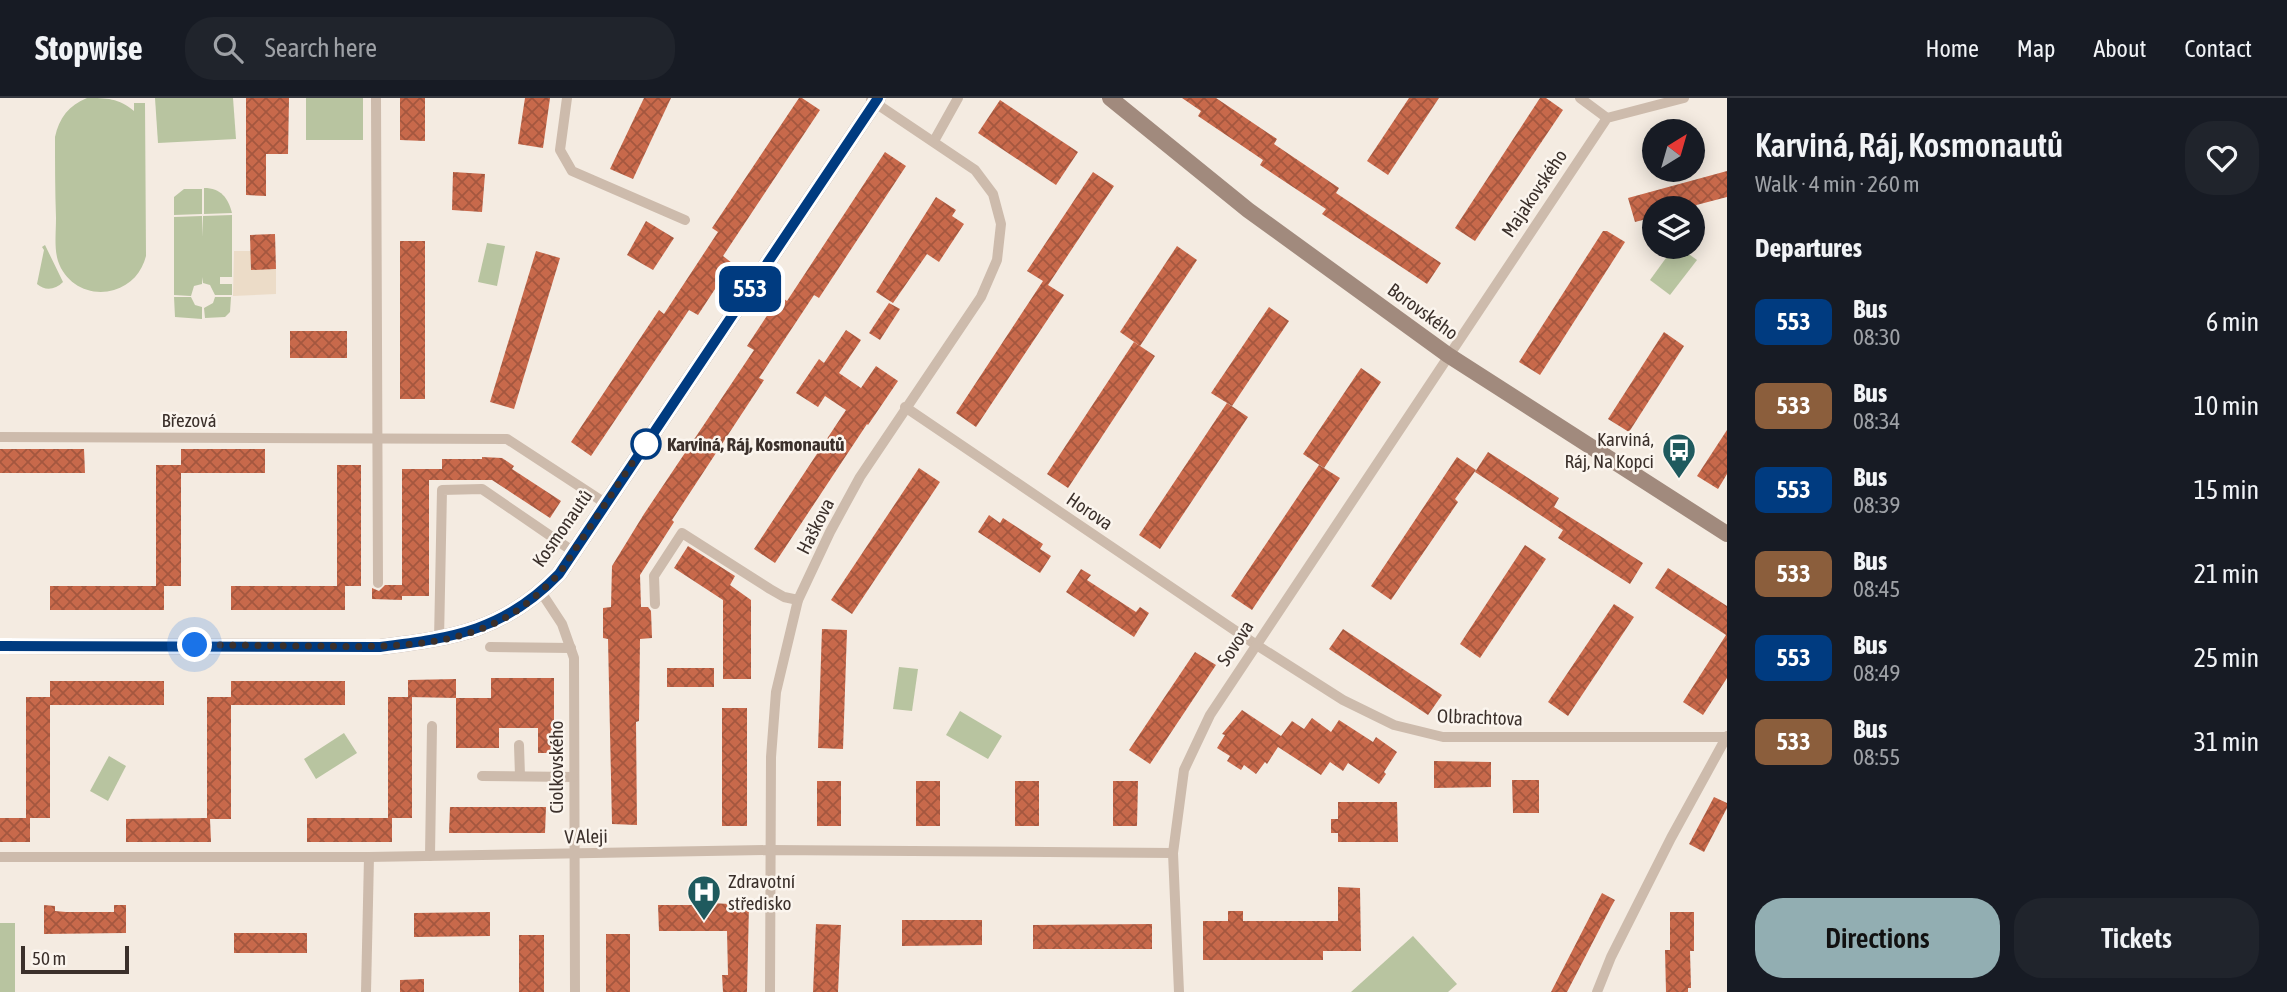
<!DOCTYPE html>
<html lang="en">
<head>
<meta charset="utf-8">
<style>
  body { margin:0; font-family:"Asap Condensed",sans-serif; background:#20242c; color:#f1f3f6; height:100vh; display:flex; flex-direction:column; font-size:26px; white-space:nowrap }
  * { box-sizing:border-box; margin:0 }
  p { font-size:23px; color:#9ea1a6 }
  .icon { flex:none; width:38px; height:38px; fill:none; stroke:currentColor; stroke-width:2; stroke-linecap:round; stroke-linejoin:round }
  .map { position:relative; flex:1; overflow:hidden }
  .panel { display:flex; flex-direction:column; background:#171b24; width:560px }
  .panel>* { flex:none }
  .badge { padding:0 14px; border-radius:10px; font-size:24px; line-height:46px }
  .needle { width:46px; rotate:37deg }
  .buttons { position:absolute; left:1642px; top:21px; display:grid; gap:14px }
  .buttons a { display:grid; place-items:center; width:63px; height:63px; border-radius:50%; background:#171b24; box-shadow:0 4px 18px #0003; font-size:35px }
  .scale { position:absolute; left:21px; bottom:18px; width:108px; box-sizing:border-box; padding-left:7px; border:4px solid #3b302b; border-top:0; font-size:19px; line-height:24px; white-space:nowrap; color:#3b302b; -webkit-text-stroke:5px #fbf5ee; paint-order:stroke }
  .you { position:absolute; width:35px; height:35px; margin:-18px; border:5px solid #fff; border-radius:50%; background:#1a73e8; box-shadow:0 0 0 10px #1a73e833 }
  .map>.badge { position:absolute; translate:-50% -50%; box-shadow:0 0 0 4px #fff }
  h2 { padding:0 28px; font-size:26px; line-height:63px }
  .round { display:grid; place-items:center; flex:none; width:74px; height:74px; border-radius:28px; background:#20242c }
  .overview { display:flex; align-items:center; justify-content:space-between; height:119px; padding:0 28px }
  h1 { font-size:33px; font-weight:600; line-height:52px }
  .primary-button { display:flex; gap:14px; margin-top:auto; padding:14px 28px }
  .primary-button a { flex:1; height:80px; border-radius:28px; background:#92aeb2; color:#111; font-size:28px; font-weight:600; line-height:80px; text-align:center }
  .primary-button a+a { background:#20242c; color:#f1f3f6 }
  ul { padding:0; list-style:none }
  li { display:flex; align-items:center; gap:21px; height:84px; padding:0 28px }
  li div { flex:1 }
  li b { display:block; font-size:26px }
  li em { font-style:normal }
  li .badge { min-width:77px; font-weight:700; text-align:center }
  header { display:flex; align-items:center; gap:42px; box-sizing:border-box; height:98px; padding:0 35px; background:#171b24; border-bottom:2px solid #363941 }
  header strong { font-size:33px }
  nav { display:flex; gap:38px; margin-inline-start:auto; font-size:24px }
  .search { width:490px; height:63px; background:#20242c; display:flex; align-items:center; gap:18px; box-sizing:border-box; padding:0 24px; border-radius:28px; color:#9ea1a6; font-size:26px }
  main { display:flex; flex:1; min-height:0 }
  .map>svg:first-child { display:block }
  .green { fill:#b8c4a0 }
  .plaza { fill:#ecdcc8 }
  .building { fill:url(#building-cross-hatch) }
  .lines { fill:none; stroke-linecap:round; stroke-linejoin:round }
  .street { stroke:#cdbbac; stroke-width:10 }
  .secondary { stroke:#a18a7d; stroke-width:16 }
  .line-casing { stroke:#fff; stroke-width:16 }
  .line { stroke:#003b80; stroke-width:10 }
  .walk { stroke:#3b302b; stroke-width:7; stroke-dasharray:0 12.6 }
  .stop-dot { fill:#fff; stroke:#003b80; stroke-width:3.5 }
  .labels { text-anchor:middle; stroke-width:5; stroke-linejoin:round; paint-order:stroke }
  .street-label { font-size:19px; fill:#3b302b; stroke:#fbf5ee }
  .poi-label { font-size:19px; fill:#3b302b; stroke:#fbf5ee; text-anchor:end }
  .stop-label { font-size:19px; font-weight:bold; fill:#3b302b; stroke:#fbf5ee; text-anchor:start }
</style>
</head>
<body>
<header>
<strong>Stopwise</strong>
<div class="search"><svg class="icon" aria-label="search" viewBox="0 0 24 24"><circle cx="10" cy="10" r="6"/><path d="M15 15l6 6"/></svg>Search here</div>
<nav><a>Home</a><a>Map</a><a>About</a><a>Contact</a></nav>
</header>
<main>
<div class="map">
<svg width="1727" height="894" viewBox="0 0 1727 894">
  <defs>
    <pattern id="building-cross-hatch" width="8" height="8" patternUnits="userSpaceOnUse" patternTransform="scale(1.75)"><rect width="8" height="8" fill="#c8694b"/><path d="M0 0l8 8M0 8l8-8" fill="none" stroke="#a4573f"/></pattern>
  </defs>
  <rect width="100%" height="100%" fill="#f4ebe1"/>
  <!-- green -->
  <g class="green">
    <path d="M87,0C106,0 119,0 134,13V5H145L146,158C142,174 131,187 114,192C91,199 66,187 58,163C54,150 56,134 56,120C55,93 55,66 55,39C59,20 69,7 87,0Z"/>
    <polygon points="155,0 233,0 236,41 158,45"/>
    <rect x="306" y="0" width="57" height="42"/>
    <path d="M204,90C221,90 228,100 232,115L204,116Z"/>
    <polygon points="184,91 202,91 202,116 174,117 174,99"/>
    <polygon points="232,117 232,179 220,179 220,186 232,186 232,197 215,197 210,187 203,185 202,179 202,186 194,188 191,198 174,197 174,119 202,118 203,139 203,118"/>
    <polygon points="487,145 505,148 497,188 478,184"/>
    <path d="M45,147L63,184C55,192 45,193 37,186L44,152L42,149Z"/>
    <polygon points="1674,149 1679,149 1697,162 1670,197 1650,182"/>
    <polygon points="174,199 191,199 195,207 202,209 202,221 175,219"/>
    <polygon points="215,199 231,199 230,214 225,219 205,220 204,210 213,205"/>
    <polygon points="899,569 918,571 912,613 893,611"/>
    <polygon points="960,613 1002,638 988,661 946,637"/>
    <polygon points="344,635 357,655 316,681 304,661"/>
    <polygon points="109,658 126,668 108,703 90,693"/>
    <rect x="0" y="825" width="15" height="69"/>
    <polygon points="1413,838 1457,886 1448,894 1351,894"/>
  </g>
  <!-- plaza -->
  <polygon class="plaza" points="234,153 251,153 251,171 276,171 276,196 233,198"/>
  <!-- building -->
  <g class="building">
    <polygon points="246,0 289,0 288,56 266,56 266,98 246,97"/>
    <polygon points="400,0 425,0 425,43 400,42"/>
    <polygon points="525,0 550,0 543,50 518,46"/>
    <polygon points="644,0 671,0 633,81 610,71"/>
    <polygon points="799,0 802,0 820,12 723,158 732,165 698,217 689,212 591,358 571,344 659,212 664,216 718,134 712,130"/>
    <polygon points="1182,0 1216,0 1277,41 1274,46 1339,90 1336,95 1441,165 1427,186 1322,116 1326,111 1260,67 1263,62 1198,18 1201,13"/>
    <polygon points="1409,0 1439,0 1388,77 1367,63"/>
    <polygon points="1540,0 1546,0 1563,12 1475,143 1455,130"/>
    <polygon points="1000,2 1078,54 1056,87 978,35"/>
    <polygon points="885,54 906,68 819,200 814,197 759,280 764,282 672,422 674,424 640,477 641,509 648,509 651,513 652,540 640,541 639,623 636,624 637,727 612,726 608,541 603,540 603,510 611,509 612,468 644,416 754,252 747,248 780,198 787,203"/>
    <polygon points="1727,73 1727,99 1685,110 1654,110 1654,119 1635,124 1628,100"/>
    <polygon points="453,74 485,76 482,114 452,112"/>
    <polygon points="1093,74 1114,88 1048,187 1064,197 976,329 956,315 1043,183 1027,173"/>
    <polygon points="936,99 956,112 952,118 964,126 939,164 927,156 893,205 876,194"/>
    <polygon points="646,123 674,140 653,172 627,157"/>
    <polygon points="1603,133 1607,133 1625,144 1540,277 1519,264"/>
    <polygon points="275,136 276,171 251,172 250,137"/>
    <rect x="400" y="143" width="25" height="158"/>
    <polygon points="1177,148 1197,162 1140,248 1120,234"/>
    <polygon points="536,153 560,160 514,311 490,304"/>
    <polygon points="889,205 900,211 880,242 869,235"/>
    <polygon points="1269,209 1289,223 1232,308 1211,295"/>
    <polygon points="846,232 861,242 839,275 861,290 876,268 898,283 868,327 867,326 775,465 754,451 846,312 825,298 818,309 796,295 819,261 824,265"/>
    <rect x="290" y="233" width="57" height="27"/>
    <polygon points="1664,234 1684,248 1629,334 1608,321"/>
    <polygon points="1134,244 1155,258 1068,390 1047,376"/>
    <polygon points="1361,270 1381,284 1324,370 1303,356"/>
    <polygon points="1227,305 1248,319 1160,451 1139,437"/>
    <polygon points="1727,332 1727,376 1718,391 1697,378"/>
    <polygon points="0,351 84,351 85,375 0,375"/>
    <rect x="181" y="351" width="84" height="24"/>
    <polygon points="1488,354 1559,400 1554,409 1643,465 1630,486 1558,440 1563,432 1475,374"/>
    <polygon points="482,359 502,360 514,368 512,371 561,403 550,420 492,382 429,382 429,498 402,498 402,371 442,371 442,361 482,361"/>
    <polygon points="1457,359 1476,372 1455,401 1458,404 1391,502 1371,488"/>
    <rect x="156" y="367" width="25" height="121"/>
    <polygon points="337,367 361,367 361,488 343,488 345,488 345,512 231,512 231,488 337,488"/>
    <polygon points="1319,367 1340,380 1252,512 1231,498"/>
    <polygon points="919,370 940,384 852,516 831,502"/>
    <polygon points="989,417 1000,425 1003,420 1043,446 1040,451 1051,458 1040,475 978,434"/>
    <polygon points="1525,447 1546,461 1480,560 1460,546"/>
    <polygon points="688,448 735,478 730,487 751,502 751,581 723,581 723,502 674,470"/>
    <polygon points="1668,470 1727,508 1727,580 1703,617 1683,604 1726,537 1655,490"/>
    <polygon points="1081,471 1091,477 1087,482 1136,514 1140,509 1149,515 1134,539 1066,494"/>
    <polygon points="385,487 402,487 402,502 372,501 372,490 379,493"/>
    <rect x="50" y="488" width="114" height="24"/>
    <polygon points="1614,506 1634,519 1568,618 1548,604"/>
    <polygon points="822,531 847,532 843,651 818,650"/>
    <polygon points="1343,531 1442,597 1428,617 1329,551"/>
    <polygon points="1195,554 1216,567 1150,666 1129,652"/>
    <rect x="667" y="570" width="47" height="19"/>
    <polygon points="491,580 554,580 554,655 538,655 538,630 499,630 499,650 456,650 456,600 491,600"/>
    <polygon points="456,581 456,600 408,599 408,582"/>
    <polygon points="50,583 164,583 164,607 50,607 50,720 30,720 30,744 0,744 0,720 26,720 26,599 50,599 50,602"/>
    <rect x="231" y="583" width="114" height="24"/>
    <polygon points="207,599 231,599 231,721 210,721 211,744 126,744 126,721 207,720"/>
    <rect x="388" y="599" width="24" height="121"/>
    <rect x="722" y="610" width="25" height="118"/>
    <polygon points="1242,612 1281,638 1292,623 1304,631 1312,620 1331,634 1339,622 1373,644 1376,639 1397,654 1384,674 1386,676 1379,686 1348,665 1343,673 1330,664 1321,677 1278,649 1267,666 1265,664 1256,676 1244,667 1241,672 1227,663 1230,658 1217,650 1225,637 1222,636"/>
    <polygon points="1434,663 1491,664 1491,689 1434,690"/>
    <polygon points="1512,682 1539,682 1539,715 1513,715"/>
    <rect x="817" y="683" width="24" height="45"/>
    <rect x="916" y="683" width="24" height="45"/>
    <rect x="1015" y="683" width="24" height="45"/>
    <polygon points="1113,683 1138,683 1137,728 1113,728"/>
    <polygon points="1714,699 1727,705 1727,710 1704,754 1689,746"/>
    <polygon points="1338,704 1397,704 1398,744 1338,744 1338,735 1331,735 1331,721 1338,721"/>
    <polygon points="450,709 546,709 545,735 449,735"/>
    <rect x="307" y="720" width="85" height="24"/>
    <polygon points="1338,789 1360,790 1361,853 1323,853 1323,862 1203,862 1203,823 1228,823 1228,813 1243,813 1243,823 1338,823"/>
    <polygon points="1602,795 1615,802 1611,809 1567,894 1551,894"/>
    <polygon points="711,805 749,807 747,894 723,894 722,877 728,877 727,833 659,833 658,807 711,807"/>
    <polygon points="44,807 55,808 55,813 66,814 114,814 114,807 126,807 126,835 44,836"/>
    <polygon points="490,814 490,838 414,839 414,815"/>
    <polygon points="1670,814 1694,814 1694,853 1690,853 1691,890 1688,890 1688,894 1666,894 1665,852 1670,852"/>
    <polygon points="902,822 982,822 982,847 902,848"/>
    <polygon points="816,826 841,827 838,894 813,894"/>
    <polygon points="1152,826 1152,851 1033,851 1033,827"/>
    <rect x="234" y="835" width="73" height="20"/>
    <rect x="606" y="836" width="24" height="58"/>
    <rect x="519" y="837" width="25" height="57"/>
    <polygon points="424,881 424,894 400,894 400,882"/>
  </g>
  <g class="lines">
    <!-- street -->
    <g class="street">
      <polyline points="376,0 378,485"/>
      <polyline points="567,0 560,52 572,73 685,122"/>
      <polyline points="1580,0 1607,20"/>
      <polyline points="934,43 958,0"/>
      <polyline points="905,309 1255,546 1343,602 1394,627 1443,639 1726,639"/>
      <polyline points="0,339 507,341 605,405"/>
      <polyline points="541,494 562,526 574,560 575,894"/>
      <polyline points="655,506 654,478 682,435 770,491 784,499 798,502"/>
      <polyline points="439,542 442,392 482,391 574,454"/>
      <polyline points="490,549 571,550"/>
      <polyline points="519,647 520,678"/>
      <polyline points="482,678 573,679"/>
      <polyline points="430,758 432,628"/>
      <polyline points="0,759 369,759 770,752 1173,755"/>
      <polyline points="366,894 369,759"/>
      <polyline points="770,894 771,659 776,594 798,502 830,434 860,379 981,199 997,162 1001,126 993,96 975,72 871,2"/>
      <polyline points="1179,894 1173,755 1184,672 1210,617 1607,20 1684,0"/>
      <polyline points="1597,894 1611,859 1671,740 1727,638"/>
    </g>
    <!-- secondary -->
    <g class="secondary">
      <polyline points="1110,0 1248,112 1448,257 1727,436"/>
      <path d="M0,548L380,549C454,540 505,532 559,476L878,0"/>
    </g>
  </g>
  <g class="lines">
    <!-- line casing -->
    <g class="line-casing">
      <path id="line" d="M0,548L380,549C454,540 505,532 559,476L878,0"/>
    </g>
    <!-- line -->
    <use href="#line" class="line"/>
    <!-- walk -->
    <path class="walk" d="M195,547C236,547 277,548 318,548C382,549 453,551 510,517C528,506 544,491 559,476L650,338L646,346"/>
  </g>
  <!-- icons -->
  <defs>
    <g id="bus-pin" transform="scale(1.75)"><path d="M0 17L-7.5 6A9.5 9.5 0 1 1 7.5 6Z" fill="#1f5a5e" stroke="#fbf5ee"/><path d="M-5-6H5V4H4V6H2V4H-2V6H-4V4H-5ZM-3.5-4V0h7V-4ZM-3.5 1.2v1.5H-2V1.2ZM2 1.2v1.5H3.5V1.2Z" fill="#fff"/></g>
    <g id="hospital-pin" transform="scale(1.75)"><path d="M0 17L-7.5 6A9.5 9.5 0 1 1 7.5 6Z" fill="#1f5a5e" stroke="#fbf5ee"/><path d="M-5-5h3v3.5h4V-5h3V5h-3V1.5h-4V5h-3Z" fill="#fff"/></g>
  </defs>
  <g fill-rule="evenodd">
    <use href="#bus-pin" x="1679" y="352"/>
    <use href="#hospital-pin" x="704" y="794"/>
  </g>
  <!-- markers -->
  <circle class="stop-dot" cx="646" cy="346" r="14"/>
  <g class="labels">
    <!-- street labels -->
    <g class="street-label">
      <text transform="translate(1534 95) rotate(-56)" y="7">Majakovského</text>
      <text transform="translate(1423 213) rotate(36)" y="7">Borovského</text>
      <text x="189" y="329">Březová</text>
      <text transform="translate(1090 413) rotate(34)" y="7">Horova</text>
      <text transform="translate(815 428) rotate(-63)" y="7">Haškova</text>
      <text transform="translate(562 430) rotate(-55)" y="7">Kosmonautů</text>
      <text transform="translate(1235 545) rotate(-57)" y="7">Sovova</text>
      <text transform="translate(1480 619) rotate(2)" y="7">Olbrachtova</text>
      <text transform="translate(556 669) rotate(-90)" y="7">Ciolkovského</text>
      <text transform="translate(586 738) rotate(-1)" y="7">V Aleji</text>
    </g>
    <!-- poi labels -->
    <g class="poi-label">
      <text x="1654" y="348">Karviná,<tspan x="1654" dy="22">Ráj, Na Kopci</tspan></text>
      <text x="728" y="790" text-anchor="start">Zdravotní<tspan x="728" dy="22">středisko</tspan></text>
    </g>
    <!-- stop labels -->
    <g class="stop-label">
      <text x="667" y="353">Karviná, Ráj, Kosmonautů</text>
    </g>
  </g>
</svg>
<div class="buttons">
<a><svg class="needle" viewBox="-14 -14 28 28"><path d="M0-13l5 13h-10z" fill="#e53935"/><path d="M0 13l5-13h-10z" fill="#9ea1a6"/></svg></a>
<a><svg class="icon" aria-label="layers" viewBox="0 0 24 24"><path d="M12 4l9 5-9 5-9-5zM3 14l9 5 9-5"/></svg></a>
</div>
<div class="scale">50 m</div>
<div class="you" style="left:195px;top:547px"></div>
<b class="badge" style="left:750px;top:191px;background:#003b80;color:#fff">553</b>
</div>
<section class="panel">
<div class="overview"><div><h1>Karviná, Ráj, Kosmonautů</h1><p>Walk · 4 min · 260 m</p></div><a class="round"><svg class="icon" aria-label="heart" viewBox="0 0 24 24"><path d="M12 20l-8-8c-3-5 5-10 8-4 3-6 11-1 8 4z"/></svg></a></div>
<h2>Departures</h2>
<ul>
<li><span class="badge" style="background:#003b80;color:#fff">553</span><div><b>Bus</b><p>08:30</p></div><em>6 min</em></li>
<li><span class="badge" style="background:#8b5e3c;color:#fff">533</span><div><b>Bus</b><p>08:34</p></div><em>10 min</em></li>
<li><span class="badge" style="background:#003b80;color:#fff">553</span><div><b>Bus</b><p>08:39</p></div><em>15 min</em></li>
<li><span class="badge" style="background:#8b5e3c;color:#fff">533</span><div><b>Bus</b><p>08:45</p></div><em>21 min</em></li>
<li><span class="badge" style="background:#003b80;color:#fff">553</span><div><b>Bus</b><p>08:49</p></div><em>25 min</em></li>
<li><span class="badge" style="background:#8b5e3c;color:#fff">533</span><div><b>Bus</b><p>08:55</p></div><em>31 min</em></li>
</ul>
<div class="primary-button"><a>Directions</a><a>Tickets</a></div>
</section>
</main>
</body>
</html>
